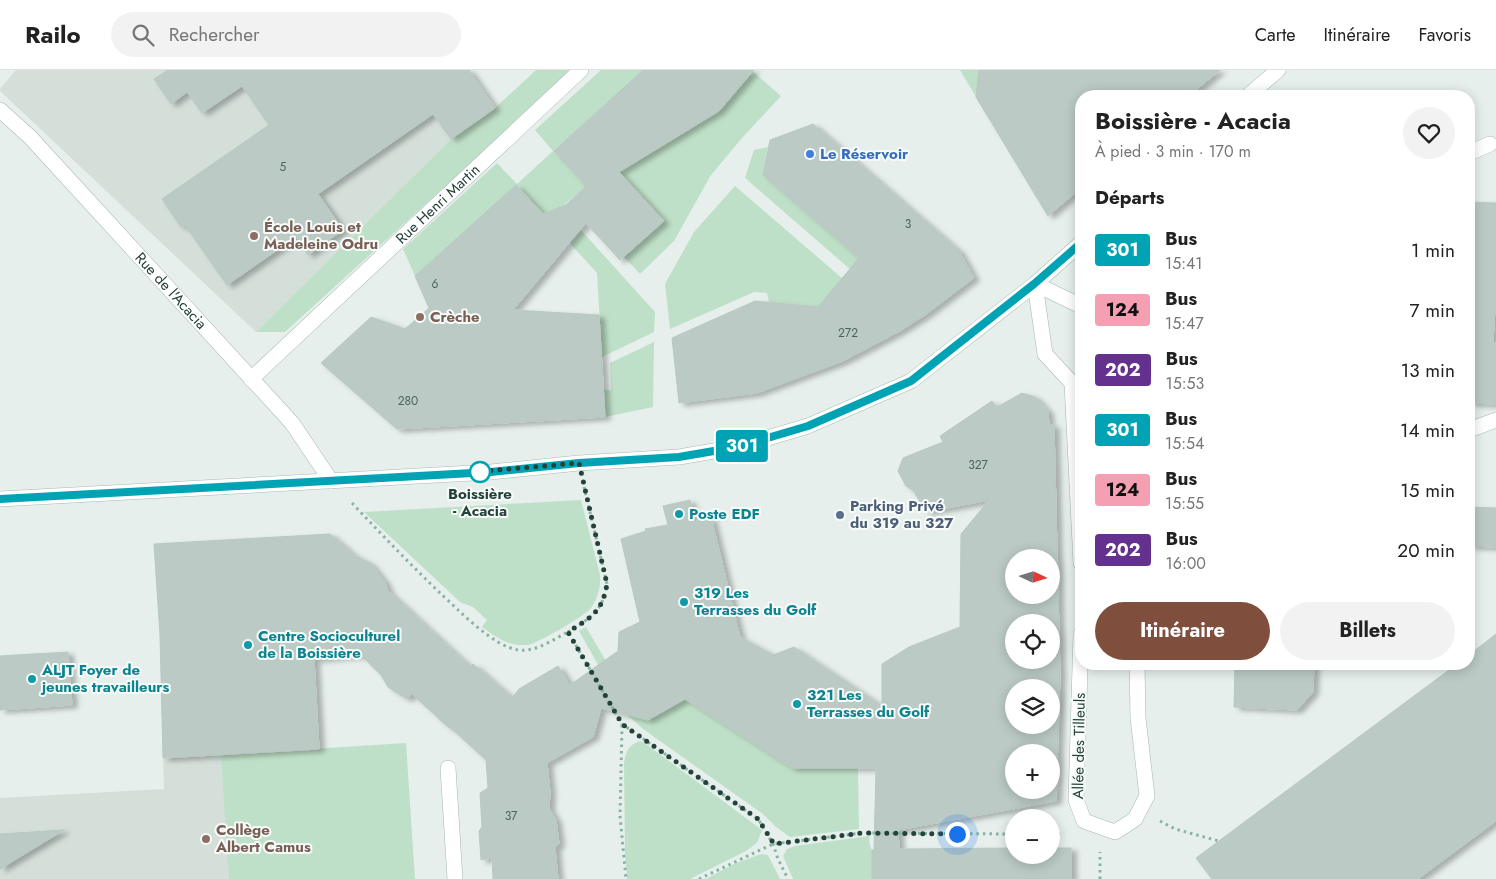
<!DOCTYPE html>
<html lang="fr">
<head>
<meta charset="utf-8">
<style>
  body { margin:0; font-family:Jost,sans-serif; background:#f2f2f2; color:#222; height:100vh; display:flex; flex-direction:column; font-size:19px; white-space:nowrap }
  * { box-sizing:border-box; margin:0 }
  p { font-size:16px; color:#767676 }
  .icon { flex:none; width:28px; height:28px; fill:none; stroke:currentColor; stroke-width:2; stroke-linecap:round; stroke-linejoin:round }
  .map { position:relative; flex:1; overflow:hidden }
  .panel { position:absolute; left:1075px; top:20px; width:400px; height:580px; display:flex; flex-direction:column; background:#fff; border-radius:20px; box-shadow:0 2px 12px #0003 }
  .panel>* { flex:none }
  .badge { padding:0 10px; border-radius:4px; font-size:18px; line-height:32px }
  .needle { width:32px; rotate:94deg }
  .buttons { position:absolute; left:1005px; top:479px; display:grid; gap:10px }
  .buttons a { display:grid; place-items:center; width:55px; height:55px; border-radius:50%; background:#fff; box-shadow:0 2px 12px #0003; font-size:25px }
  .you { position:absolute; width:25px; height:25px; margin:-12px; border:4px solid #fff; border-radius:50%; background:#1a73e8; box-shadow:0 0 0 8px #1a73e833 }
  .map>.badge { position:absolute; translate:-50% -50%; box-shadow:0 0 0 2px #fff }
  h2 { padding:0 20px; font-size:19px; line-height:45px }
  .round { display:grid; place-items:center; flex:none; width:52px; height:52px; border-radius:26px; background:#f2f2f2 }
  .headline { display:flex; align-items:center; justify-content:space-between; height:85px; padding:0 20px }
  h1 { font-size:24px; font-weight:700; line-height:38px }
  .primary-button { display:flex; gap:10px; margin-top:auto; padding:10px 20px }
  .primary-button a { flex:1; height:58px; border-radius:30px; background:#804e3d; color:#fff; font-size:20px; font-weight:700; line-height:58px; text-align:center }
  .primary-button a+a { background:#f2f2f2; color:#222 }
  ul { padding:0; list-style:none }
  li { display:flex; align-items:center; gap:15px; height:60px; padding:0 20px }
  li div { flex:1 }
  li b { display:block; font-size:19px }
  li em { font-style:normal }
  li .badge { min-width:55px; font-weight:700; text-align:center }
  header { display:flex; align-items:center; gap:30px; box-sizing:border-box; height:70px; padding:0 25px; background:#fff; border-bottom:1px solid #e0e0e0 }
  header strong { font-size:24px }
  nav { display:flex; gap:28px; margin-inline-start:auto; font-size:18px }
  .search { width:350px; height:45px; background:#f2f2f2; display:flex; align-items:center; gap:12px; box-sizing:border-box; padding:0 18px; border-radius:28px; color:#767676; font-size:19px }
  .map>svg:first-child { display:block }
  .built { fill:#d4dfda }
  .green { fill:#bfe0c8 }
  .building { fill:#bbcac4; stroke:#b8c9c2; fill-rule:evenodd; filter:url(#shadow) }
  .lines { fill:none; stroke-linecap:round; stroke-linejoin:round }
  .lane-casing { stroke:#a8b8b2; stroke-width:16 }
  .street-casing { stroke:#a8b8b2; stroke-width:16 }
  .secondary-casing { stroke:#a4bbb3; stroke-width:16 }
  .path { stroke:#86b3a5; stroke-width:3; stroke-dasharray:2.5 4; stroke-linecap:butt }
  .lane { stroke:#fff; stroke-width:15 }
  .street { stroke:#fff; stroke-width:15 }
  .secondary { stroke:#fff; stroke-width:15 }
  .line-casing { stroke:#fff; stroke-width:11 }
  .line { stroke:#00a3b4; stroke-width:8 }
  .walk { stroke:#24423a; stroke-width:5; stroke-dasharray:0 9 }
  .shop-dot { fill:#3f7fe0; stroke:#f7fbf9; stroke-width:2 }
  .education-dot { fill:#8d6e63; stroke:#f7fbf9; stroke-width:2 }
  .stop-dot { fill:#fff; stroke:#00a3b4; stroke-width:2.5 }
  .culture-dot { fill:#0f9aa8; stroke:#f7fbf9; stroke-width:2 }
  .service-dot { fill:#5c6f8a; stroke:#f7fbf9; stroke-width:2 }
  .labels { text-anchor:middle; stroke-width:4; stroke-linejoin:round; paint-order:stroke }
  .number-label { font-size:12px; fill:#4a645c }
  .shop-label { font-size:15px; font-weight:bold; fill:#366cbe; stroke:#f7fbf9; text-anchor:start }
  .street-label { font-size:15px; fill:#24423a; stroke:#f7fbf9 }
  .education-label { font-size:15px; font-weight:bold; fill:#785e54; stroke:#f7fbf9; text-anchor:start }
  .stop-label { font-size:15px; font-weight:bold; fill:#24423a; stroke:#f7fbf9 }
  .service-label { font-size:15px; font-weight:bold; fill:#4e5e75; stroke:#f7fbf9; text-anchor:start }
  .culture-label { font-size:15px; font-weight:bold; fill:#0d838f; stroke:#f7fbf9; text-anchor:start }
</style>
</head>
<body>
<header>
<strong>Railo</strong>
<div class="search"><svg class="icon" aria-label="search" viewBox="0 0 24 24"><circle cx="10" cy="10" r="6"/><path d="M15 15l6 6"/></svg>Rechercher</div>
<nav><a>Carte</a><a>Itinéraire</a><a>Favoris</a></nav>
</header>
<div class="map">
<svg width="1496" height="809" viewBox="0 0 1496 809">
  <defs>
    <filter id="shadow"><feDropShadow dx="5.5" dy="3" stdDeviation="2.5" flood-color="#0004"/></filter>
  </defs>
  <rect width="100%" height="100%" fill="#e6efeb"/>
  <!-- built -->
  <g class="built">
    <polygon points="16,0 469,0 495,38 451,69 256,262 0,21 0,19"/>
    <polygon points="276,681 414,809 0,809 0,728 164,719 163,688"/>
  </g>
  <!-- green -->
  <g class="green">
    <polygon points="536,0 573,0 285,262 256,262 451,69 495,38"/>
    <polygon points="601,0 643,0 554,81 586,116 561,138 655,242 654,262 602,287 597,203 517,115 415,206 403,179 497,93 517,114 553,81 535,60"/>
    <polygon points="751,0 781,26 742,68 711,105 674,171 640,204 624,187 663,151 618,101"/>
    <polygon points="960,0 980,0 976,27"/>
    <polygon points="768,77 763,105 860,189 851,200 745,108 754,80"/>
    <polygon points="735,116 843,209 818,237 769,232 767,223 754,222 670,259 665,214 694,162"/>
    <polygon points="654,272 653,337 605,347 604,320 611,320 610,293"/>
    <path d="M581,430L600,505C601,516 598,528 591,538C585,546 538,573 528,575C526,575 523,575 520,575C507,575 493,565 482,557L487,550L473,537L460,532L364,442Z"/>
    <polygon points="586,557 616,608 685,629 792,698 858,698 859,759 790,767 776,757 763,744 643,659 626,644 579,561"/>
    <path d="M640,671L646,674L762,760L757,773L746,781L690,809H627L625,783L624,693C626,682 628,675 640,671Z"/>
    <polygon points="406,673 415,809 229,809 221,685"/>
    <polygon points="869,766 870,776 872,780 872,809 793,809 783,786 787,779 795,776"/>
    <polygon points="761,784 768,785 780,809 706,809 734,794"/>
  </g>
  <!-- building -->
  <g class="building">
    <polygon points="168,0 469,0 495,38 451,69 433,44 318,124 343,160 308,185 296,167 227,215 185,155 181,157 162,129 269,55 242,16 202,43 187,22 171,34 154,9"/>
    <polygon points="643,0 754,0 719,41 619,102 664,151 620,190 586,153 513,240 599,245 605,347 397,359 321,293 371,247 405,259 429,238 415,206 516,115 543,144 566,135 586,116 554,81"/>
    <polygon points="979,0 1220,0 1189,26 1081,26 1081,118 1048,146 976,27"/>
    <polygon points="813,54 959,181 974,208 925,245 900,261 843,291 757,323 679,333 672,268 755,231 818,237 859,188 763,105 770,70"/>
    <polygon points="1469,132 1496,133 1496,221 1493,272 1496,273 1496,334 1469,333"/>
    <path d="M1022,323L1035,327L1048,341L1049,355H1054L1060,605L1056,731L898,760L899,779L1014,778V785H1051V778H1071V809H872V780H874L876,698H792L685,629L648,650L601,638L593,667L547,693L550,722L549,738L556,750L559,774L555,778L558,809H493L492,788L481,790L479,761L482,757L480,723L488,718L486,690L451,658H449L412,624L407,629L388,617L381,605L361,585L314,589L319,679L163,688L160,565L154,474L330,464L354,485L370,493L385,512L388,521L470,597L473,594L512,628L519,619L558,596L570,615L618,581L619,562L640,552L621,469L646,461L645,459L668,455L663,436L690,430L694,452L711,447L740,567L773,585L794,577L882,636V594L909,577L960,557L961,464L989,430L926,442L913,420L906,416L898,401L903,388L943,372L940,366L992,331L997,337ZM1014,488H1051V525H1014ZM1014,552H1051V590H1014ZM1014,618H1051V655H1014ZM1014,682H1051V720H1014Z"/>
    <polygon points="1469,437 1496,438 1496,477 1469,476"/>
    <polygon points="1496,564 1496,751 1418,809 1212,809 1196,788 1457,594 1469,594 1469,585"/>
    <polygon points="68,582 72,635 0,640 0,586"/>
    <polygon points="1235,594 1314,594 1313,622 1297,640 1234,637"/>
    <polygon points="64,760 0,799 0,764"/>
  </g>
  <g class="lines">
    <!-- lane casing -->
    <g class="lane-casing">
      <polyline id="lane" points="1469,83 1490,74"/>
    </g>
    <!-- street casing -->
    <g class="street-casing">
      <g id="street">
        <path id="s1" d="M0,40L30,67L292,353L331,411"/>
        <polyline points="1035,214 1045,284 1072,313 1081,493"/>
        <polyline points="1035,214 1081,236"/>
        <path id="s2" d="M251,309L581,0"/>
        <polyline points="1469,360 1496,350"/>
        <polyline points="1081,564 1076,730 1084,751 1115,762 1135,749 1147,726 1138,648 1137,594"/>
        <polyline points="448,698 455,809"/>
      </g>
    </g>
    <!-- secondary casing -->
    <g class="secondary-casing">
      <g id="secondary">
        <polyline points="1248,26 1278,0"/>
        <polyline points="0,429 491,402 579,393 679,387 737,377 808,356 911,311 1035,214 1081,173"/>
      </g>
    </g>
    <!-- path -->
    <g class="path">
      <path d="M352,433C381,464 410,494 440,523C459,540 493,577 519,580C536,582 554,569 568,562L622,654L758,749L773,774L778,789L788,809"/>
      <path d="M568,562C591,547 602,543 607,514L584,417"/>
      <polyline points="622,655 620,746 626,809"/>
      <polyline points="1160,751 1175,759 1219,771"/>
      <polyline points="1051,764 1061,764 1064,763"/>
      <polyline points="699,809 773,774 862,763 1014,764"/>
      <polyline points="1100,809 1100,782"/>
    </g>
    <!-- lane -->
    <use href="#lane" class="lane"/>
    <!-- street -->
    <use href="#street" class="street"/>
    <!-- secondary -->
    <use href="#secondary" class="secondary"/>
  </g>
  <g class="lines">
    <!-- line casing -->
    <g class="line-casing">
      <polyline id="line" points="0,429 491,402 579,393 679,387 737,377 808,356 911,311 1034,214 1081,173"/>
    </g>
    <!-- line -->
    <use href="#line" class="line"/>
    <!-- walk -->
    <path class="walk" d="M480,402H472L579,393L607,514C602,543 591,547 568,562L622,654L758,749L774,774L862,763L957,764"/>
  </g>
  <!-- markers -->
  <circle class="shop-dot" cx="810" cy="84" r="5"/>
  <g class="education-dot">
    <circle cx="254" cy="166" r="5"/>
    <circle cx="420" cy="247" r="5"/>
    <circle cx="206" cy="769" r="5"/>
  </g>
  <circle class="stop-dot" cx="480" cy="402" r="10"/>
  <g class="culture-dot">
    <circle cx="679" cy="444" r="5"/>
    <circle cx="684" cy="532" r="5"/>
    <circle cx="248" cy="575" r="5"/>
    <circle cx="32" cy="609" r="5"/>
    <circle cx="797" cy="634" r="5"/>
  </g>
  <circle class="service-dot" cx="840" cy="445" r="5"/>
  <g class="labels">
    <!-- number labels -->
    <g class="number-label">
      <text x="283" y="101">5</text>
      <text x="908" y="158">3</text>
      <text x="435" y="218">6</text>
      <text x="848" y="267">272</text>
      <text x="408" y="335">280</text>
      <text x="978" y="399">327</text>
      <text x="511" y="750">37</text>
    </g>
    <!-- shop labels -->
    <g class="shop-label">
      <text x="820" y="89">Le Réservoir</text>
    </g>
    <!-- street labels -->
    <g class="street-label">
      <text dy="5" stroke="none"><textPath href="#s2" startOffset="256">Rue Henri Martin</textPath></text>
      <text dy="5" stroke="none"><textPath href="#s1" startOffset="249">Rue de l'Acacia</textPath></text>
      <text transform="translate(1079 676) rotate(-89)" y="5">Allée des Tilleuls</text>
    </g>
    <!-- education labels -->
    <g class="education-label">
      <text x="264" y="162">École Louis et<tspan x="264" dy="17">Madeleine Odru</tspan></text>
      <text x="430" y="252">Crèche</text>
      <text x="216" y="765">Collège<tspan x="216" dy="17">Albert Camus</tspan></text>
    </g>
    <!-- stop labels -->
    <g class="stop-label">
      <text x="480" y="429">Boissière<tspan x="480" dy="17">- Acacia</tspan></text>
    </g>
    <!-- service labels -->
    <g class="service-label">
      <text x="850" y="441">Parking Privé<tspan x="850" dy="17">du 319 au 327</tspan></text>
    </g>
    <!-- culture labels -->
    <g class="culture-label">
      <text x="689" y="449">Poste EDF</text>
      <text x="694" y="528">319 Les<tspan x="694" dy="17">Terrasses du Golf</tspan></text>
      <text x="258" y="571">Centre Socioculturel<tspan x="258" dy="17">de la Boissière</tspan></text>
      <text x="42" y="605">ALJT Foyer de<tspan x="42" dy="17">jeunes travailleurs</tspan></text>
      <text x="807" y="630">321 Les<tspan x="807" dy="17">Terrasses du Golf</tspan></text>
    </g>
  </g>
</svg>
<div class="buttons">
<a><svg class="needle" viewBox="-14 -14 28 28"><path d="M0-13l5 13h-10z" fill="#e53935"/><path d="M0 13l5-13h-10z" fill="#767676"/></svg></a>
<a><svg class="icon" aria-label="locate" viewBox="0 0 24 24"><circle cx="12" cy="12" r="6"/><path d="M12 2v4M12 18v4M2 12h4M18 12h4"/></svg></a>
<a><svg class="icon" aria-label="layers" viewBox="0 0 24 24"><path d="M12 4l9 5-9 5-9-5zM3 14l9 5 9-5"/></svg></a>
<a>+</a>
<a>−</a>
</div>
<div class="you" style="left:957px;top:764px"></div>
<b class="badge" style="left:742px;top:376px;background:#00a3b4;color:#fff">301</b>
<section class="panel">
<div class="headline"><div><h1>Boissière - Acacia</h1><p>À pied · 3 min · 170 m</p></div><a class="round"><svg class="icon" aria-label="heart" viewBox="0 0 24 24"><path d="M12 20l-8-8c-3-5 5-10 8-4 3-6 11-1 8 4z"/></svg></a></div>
<h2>Départs</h2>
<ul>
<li><span class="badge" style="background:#00a3b4;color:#fff">301</span><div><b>Bus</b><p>15:41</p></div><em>1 min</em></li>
<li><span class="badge" style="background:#f59fb3;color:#111">124</span><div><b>Bus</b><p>15:47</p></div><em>7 min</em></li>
<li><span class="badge" style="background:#65318f;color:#fff">202</span><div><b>Bus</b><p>15:53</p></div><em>13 min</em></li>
<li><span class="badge" style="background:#00a3b4;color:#fff">301</span><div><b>Bus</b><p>15:54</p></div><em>14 min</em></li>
<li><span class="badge" style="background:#f59fb3;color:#111">124</span><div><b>Bus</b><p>15:55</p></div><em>15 min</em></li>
<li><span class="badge" style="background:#65318f;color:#fff">202</span><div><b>Bus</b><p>16:00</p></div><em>20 min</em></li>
</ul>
<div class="primary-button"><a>Itinéraire</a><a>Billets</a></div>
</section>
</div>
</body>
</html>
